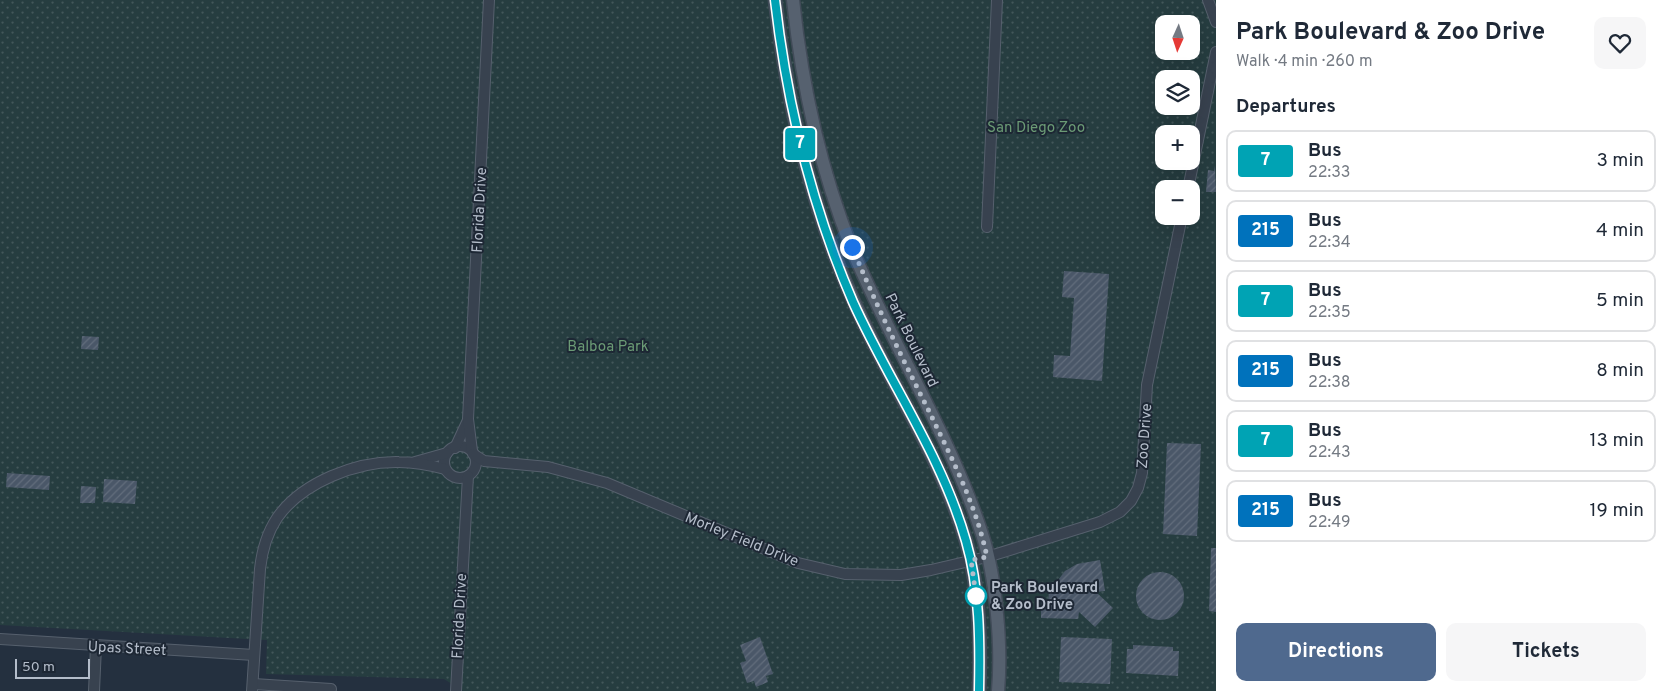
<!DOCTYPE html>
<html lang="en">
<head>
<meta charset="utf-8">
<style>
  body { margin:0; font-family:Overpass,sans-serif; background:#f6f6f7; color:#1f2937; height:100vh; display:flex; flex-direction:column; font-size:19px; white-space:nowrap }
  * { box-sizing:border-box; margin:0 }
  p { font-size:16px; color:#747a83 }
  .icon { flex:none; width:28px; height:28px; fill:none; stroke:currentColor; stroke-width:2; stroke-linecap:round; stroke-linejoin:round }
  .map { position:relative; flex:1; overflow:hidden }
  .panel { display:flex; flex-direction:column; background:#fff; width:450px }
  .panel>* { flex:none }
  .badge { padding:0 10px; border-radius:4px; font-size:18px; line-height:32px }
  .needle { width:32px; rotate:183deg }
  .tools { position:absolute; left:1155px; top:15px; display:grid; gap:10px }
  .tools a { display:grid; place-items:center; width:45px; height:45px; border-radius:10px; background:#fff; box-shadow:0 5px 20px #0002; font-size:25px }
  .scale { position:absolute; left:15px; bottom:12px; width:75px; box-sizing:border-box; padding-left:5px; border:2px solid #b4bdca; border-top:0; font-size:14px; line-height:18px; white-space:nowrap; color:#b4bdca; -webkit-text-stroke:4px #1d2734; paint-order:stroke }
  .you { position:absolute; width:25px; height:25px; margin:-12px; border:4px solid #fff; border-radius:50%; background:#1a73e8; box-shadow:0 0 0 8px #1a73e833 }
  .map>.badge { position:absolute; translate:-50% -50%; box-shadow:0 0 0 2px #fff }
  h2 { padding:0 20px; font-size:19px; line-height:45px }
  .round { display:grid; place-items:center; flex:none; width:52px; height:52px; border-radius:10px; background:#f6f6f7 }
  .summary { display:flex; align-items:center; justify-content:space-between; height:85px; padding:0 20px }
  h1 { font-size:24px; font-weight:700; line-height:38px }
  .cta { display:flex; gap:10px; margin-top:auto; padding:10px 20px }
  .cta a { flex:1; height:58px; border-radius:10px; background:#4f698e; color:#fff; font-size:20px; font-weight:700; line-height:58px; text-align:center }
  .cta a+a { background:#f6f6f7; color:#1f2937 }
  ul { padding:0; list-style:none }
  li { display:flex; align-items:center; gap:15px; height:62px; margin:0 10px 8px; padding:0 10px; border:2px solid #e0e1e3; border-radius:10px }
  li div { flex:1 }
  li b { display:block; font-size:19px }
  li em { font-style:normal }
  li .badge { min-width:55px; font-weight:700; text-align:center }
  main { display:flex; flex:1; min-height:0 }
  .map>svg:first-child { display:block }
  .park { fill:url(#park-dots); fill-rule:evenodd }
  .building { fill:url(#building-hatch) }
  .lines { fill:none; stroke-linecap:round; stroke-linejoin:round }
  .minor-casing { stroke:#56606d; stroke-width:12 }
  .major-casing { stroke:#414b58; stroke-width:15 }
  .minor { stroke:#38424f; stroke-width:10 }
  .major { stroke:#56616f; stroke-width:12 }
  .line-casing { stroke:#fff; stroke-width:11 }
  .line { stroke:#00a3b4; stroke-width:8 }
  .walk { stroke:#b4bdca; stroke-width:5; stroke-dasharray:0 9 }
  .stop-dot { fill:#fff; stroke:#00a3b4; stroke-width:2.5 }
  .labels { text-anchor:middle; stroke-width:4; stroke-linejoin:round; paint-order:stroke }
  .park-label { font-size:15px; fill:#6b9b75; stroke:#1d2734 }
  .street-label { font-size:15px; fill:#b4bdca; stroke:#1d2734 }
  .stop-label { font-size:15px; font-weight:bold; fill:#b4bdca; stroke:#1d2734; text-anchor:start }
</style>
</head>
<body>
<main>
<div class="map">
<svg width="1216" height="691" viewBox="0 0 1216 691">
  <defs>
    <pattern id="park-dots" width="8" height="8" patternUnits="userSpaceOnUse" patternTransform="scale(1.25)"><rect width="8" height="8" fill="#263d40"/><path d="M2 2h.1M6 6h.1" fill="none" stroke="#43575a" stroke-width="1.8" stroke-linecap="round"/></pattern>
    <pattern id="building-hatch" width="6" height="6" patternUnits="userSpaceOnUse" patternTransform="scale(1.25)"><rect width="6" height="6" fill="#4a5768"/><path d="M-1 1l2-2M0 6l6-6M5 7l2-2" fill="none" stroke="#626d7c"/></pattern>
  </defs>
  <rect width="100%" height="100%" fill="#24303f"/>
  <!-- park -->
  <path class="park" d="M0,0H1216V691H463L444,679L266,674L267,640L0,625ZM1164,24H1191V51H1164ZM1164,79H1191V106H1164ZM1164,134H1191V161H1164ZM1164,189H1191V216H1164Z"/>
  <!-- building -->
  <g class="building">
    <polygon points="1215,166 1216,192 1206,192 1208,170 1214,171"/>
    <polygon points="1064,271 1109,274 1102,381 1053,377 1054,355 1070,356 1074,298 1062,297"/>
    <polygon points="82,336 99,337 98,350 81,349"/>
    <polygon points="1167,443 1201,444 1197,536 1163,534"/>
    <polygon points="7,473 50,476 49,490 6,487"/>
    <polygon points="104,479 137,481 135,504 103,502"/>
    <polygon points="81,486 96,487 95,503 80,503"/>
    <polygon points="1211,548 1216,548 1216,612 1209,611"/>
    <polygon points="1100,560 1105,591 1096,592 1113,608 1095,627 1079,612 1078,619 1041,618 1041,602 1048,602 1049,592 1065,571 1077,564"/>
    <circle cx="1160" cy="596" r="24"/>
    <polygon points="760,637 773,674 766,676 768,682 756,687 754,681 747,683 740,663 746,661 740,645"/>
    <polygon points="1061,637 1112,639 1110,684 1059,682"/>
    <polygon points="1133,645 1173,647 1173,651 1179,651 1178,676 1126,673 1127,649 1133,649"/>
  </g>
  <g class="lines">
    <!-- minor casing -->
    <g class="minor-casing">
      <g id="minor">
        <polyline points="1208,0 1216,22"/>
        <polyline points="1188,189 1216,52"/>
        <polyline points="987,227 997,0"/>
        <circle cx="460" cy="462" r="16"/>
        <polyline points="455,448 468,420"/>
        <polyline points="472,451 468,419 489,0"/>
        <polyline points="473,454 484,461 548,467 607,483 798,563 845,574 901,575 931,570 987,557 1100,522 1120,512 1131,501 1138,488 1142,473 1147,385 1182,216"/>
        <polyline points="415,462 447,453"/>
        <polyline points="0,639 254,655"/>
        <polyline points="253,684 331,689"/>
        <polyline points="94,691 96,646"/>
        <path d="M252,691L260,569C262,551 267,533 277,518C302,482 357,461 399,462C415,462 430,465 445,469"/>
        <polyline points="456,691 468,476"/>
      </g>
    </g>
    <!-- major casing -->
    <g class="major-casing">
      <g id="major">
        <path d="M775,0C788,106 810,204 854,302C889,382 941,456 966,541C980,589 981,642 979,691"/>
        <path d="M793,0C802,86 820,169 852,249C892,345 950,435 982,534C996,577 1002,645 998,691"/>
      </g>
    </g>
    <!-- minor -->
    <use href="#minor" class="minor"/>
    <!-- major -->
    <use href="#major" class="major"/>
  </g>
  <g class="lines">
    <!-- line casing -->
    <g class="line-casing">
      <path id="line" d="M775,0C787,104 811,205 853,302C889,382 942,456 966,541C980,589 980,642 979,691"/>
    </g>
    <!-- line -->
    <use href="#line" class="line"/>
    <!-- walk -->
    <path class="walk" d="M852,247C875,302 901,356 928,409C951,457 976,504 987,557L971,560L976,596"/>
  </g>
  <!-- markers -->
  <circle class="stop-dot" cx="976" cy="596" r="10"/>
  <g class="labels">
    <!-- park labels -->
    <g class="park-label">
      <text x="1036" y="132">San Diego Zoo</text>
      <text x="608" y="351">Balboa Park</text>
    </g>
    <!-- street labels -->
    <g class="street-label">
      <text transform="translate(479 210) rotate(-87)" y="5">Florida Drive</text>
      <text transform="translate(912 340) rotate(64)" y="5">Park Boulevard</text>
      <text transform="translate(1144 436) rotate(-86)" y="5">Zoo Drive</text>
      <text transform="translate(742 539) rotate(22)" y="5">Morley Field Drive</text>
      <text transform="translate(459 616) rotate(-87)" y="5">Florida Drive</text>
      <text transform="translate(127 648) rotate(3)" y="5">Upas Street</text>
    </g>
    <!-- stop labels -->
    <g class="stop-label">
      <text x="991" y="592">Park Boulevard<tspan x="991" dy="17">&amp; Zoo Drive</tspan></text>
    </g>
  </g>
</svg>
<div class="tools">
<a><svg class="needle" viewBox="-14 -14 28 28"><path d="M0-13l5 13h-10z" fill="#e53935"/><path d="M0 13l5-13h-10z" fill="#747a83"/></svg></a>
<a><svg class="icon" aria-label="layers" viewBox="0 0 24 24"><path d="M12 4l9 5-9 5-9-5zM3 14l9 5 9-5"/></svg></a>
<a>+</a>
<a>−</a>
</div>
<div class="scale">50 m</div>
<div class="you" style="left:852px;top:247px"></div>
<b class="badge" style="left:800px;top:144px;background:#00a3b4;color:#fff">7</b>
</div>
<section class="panel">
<div class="summary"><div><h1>Park Boulevard &amp; Zoo Drive</h1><p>Walk · 4 min · 260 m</p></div><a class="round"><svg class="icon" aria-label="heart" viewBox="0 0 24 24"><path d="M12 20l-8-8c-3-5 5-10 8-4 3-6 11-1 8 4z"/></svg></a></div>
<h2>Departures</h2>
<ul>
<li><span class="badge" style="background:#00a3b4;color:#fff">7</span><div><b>Bus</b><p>22:33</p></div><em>3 min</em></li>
<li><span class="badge" style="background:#0072bc;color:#fff">215</span><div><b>Bus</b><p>22:34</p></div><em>4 min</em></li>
<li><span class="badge" style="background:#00a3b4;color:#fff">7</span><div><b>Bus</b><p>22:35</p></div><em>5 min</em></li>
<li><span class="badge" style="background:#0072bc;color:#fff">215</span><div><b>Bus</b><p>22:38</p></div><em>8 min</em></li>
<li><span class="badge" style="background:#00a3b4;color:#fff">7</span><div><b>Bus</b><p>22:43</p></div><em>13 min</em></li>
<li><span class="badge" style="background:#0072bc;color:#fff">215</span><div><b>Bus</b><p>22:49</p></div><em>19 min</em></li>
</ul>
<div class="cta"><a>Directions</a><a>Tickets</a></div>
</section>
</main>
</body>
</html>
